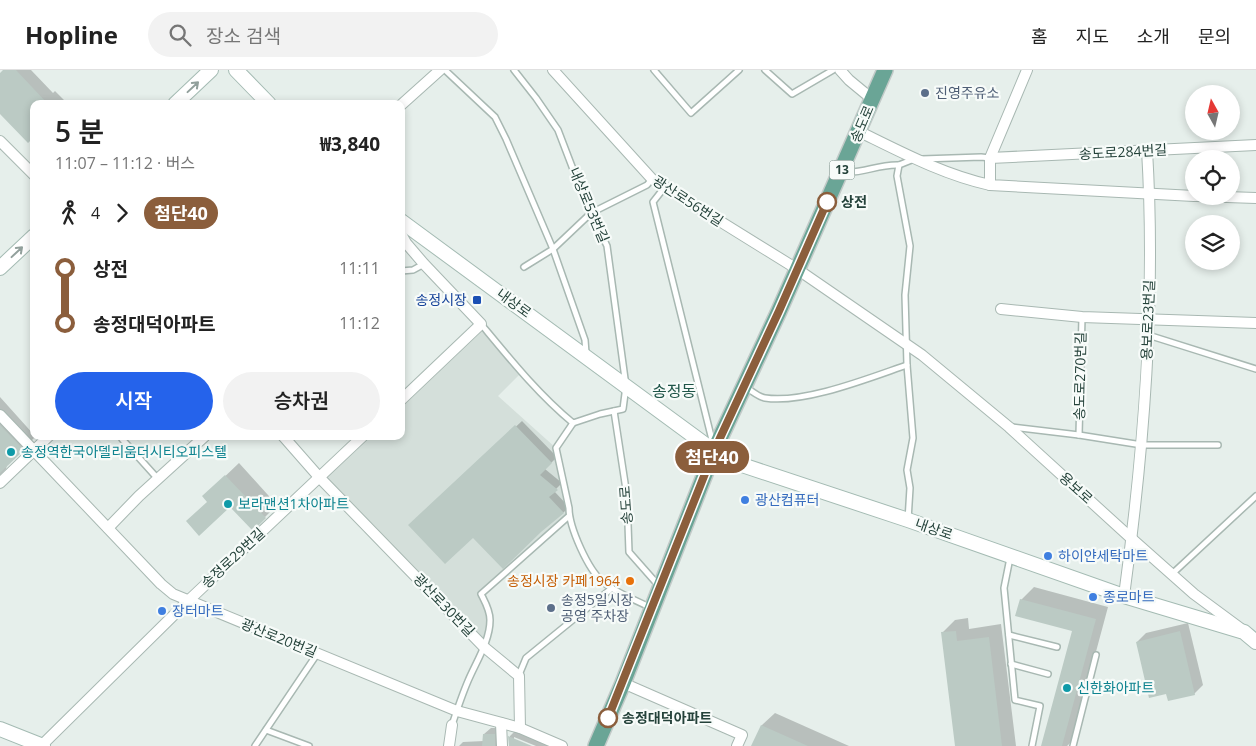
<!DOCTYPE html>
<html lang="ko">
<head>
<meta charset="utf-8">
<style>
  body { margin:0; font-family:"Open Sans","Noto Sans KR",sans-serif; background:#f2f2f2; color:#222; height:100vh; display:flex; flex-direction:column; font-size:19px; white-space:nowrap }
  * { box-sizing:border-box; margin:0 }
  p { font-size:16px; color:#767676 }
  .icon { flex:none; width:28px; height:28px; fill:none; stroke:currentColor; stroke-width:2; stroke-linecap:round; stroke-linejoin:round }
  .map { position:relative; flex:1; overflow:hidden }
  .sheet { position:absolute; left:30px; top:30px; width:375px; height:340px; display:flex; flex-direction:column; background:#fff; border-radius:10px; box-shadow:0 2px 8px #0003 }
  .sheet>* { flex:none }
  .badge { padding:0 10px; border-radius:16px; font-size:18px; line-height:32px }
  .needle { width:32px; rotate:352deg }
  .controls { position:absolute; left:1185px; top:15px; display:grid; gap:10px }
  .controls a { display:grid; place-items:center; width:55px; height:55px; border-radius:50%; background:#fff; box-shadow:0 2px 8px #0003; font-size:25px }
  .map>.badge { position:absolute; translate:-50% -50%; box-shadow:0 0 0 2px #fff }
  .legs { display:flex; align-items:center; gap:8px; height:55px; padding:0 25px; font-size:16px }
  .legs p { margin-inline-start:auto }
  .summary { display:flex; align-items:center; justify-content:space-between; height:85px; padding:0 25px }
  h1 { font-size:28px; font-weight:600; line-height:38px }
  .action { display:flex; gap:10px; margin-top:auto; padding:10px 25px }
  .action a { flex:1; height:58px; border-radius:30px; background:#2563eb; color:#fff; font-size:20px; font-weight:600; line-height:58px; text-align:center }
  .action a+a { background:#f2f2f2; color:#222 }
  ul { padding:0 25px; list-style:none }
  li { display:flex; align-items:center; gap:18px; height:55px; font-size:19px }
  li i { display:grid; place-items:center; width:8px; height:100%; margin:0 6px; background:currentColor }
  li i::after { content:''; width:12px; height:12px; margin:-6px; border:4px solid; border-radius:50%; background:#fff }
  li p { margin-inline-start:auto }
  li:first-child i { background:linear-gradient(#0000 50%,currentColor 0) }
  li:last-child i { background:linear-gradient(currentColor 50%,#0000 0) }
  header { display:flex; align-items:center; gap:30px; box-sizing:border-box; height:70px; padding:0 25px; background:#fff; border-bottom:1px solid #e0e0e0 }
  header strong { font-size:24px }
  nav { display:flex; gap:28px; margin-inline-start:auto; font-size:18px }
  .search { width:350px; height:45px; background:#f2f2f2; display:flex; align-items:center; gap:12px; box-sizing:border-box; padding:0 18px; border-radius:28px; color:#767676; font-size:19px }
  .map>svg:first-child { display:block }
  .built { fill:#d4dfda }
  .shadow { fill:#0003 }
  .building { fill:#bbcac4 }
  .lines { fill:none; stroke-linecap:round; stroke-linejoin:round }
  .lane-casing { stroke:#a8b8b2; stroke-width:8 }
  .street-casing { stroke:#a8b8b2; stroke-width:12 }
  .secondary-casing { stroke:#a4bbb3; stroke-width:16 }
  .primary-casing { stroke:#c2cac8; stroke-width:18 }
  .lane { stroke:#fff; stroke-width:5 }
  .street { stroke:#fff; stroke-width:10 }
  .secondary { stroke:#fff; stroke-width:14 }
  .primary { stroke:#6aa596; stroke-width:15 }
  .oneway { stroke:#92a09c }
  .line-1-casing { stroke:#fff; stroke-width:11 }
  .line-1 { stroke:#8b5e3c; stroke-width:8 }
  .service-dot { fill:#5c6f8a; stroke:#f7fbf9; stroke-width:2 }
  .stop-1-dot { fill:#fff; stroke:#8b5e3c; stroke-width:2.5 }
  .transit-dot { fill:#1a4fb4; stroke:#f7fbf9; stroke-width:2 }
  .culture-dot { fill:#0f9aa8; stroke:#f7fbf9; stroke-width:2 }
  .shop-dot { fill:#3f7fe0; stroke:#f7fbf9; stroke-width:2 }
  .food-dot { fill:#e8710a; stroke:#f7fbf9; stroke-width:2 }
  .labels { text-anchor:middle; stroke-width:4.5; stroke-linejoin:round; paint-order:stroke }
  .shield { fill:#f7fbf9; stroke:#637a73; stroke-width:1 }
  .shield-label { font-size:12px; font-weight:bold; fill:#24423a }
  .service-label { font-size:14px; fill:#4e5e75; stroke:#f7fbf9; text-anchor:start }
  .street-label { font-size:14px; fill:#24423a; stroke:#f7fbf9 }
  .stop-label { font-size:14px; font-weight:bold; fill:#24423a; stroke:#f7fbf9; text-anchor:start }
  .transit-label { font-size:14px; fill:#164399; stroke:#f7fbf9; text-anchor:end }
  .culture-label { font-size:14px; fill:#0d838f; stroke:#f7fbf9; text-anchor:start }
  .shop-label { font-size:14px; fill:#366cbe; stroke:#f7fbf9; text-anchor:start }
  .food-label { font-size:14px; fill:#c56008; stroke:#f7fbf9; text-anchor:end }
  .quarter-label { font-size:16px; fill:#1f5548; stroke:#f7fbf9 }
</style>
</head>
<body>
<header>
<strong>Hopline</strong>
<div class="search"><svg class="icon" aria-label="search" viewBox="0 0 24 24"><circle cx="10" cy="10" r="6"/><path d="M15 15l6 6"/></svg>장소 검색</div>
<nav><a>홈</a><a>지도</a><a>소개</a><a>문의</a></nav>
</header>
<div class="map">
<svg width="1256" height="676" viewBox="0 0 1256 676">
  <rect width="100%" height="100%" fill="#e6efeb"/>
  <!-- built -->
  <polygon class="built" points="481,254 521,303 498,326 556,378 569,446 481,524 490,550 484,577 319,407 362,366 401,366 401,330"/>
  <!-- shadow -->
  <g class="shadow">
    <polygon points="5,0 31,0 53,23 55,21 67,33 34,34 0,42 0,4"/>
    <polygon points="0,327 35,366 34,368 7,395 6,399 0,405"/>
    <polygon points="522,351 557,387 545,399 562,413 554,421 569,437 564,442 540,461 473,467 415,450"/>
    <polygon points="239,393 277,435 265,447 230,435 209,431 217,414"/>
    <polygon points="1034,517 1108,537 1072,671 1067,676 1043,676 1073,560 1021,530"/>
    <polygon points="968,548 969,559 1001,554 1016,676 956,676 942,563 955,550"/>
    <polygon points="1188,553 1203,615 1194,624 1167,622 1137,572 1146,563"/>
    <polygon points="775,643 849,676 753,676 762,655"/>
    <polygon points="491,658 501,658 506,676 459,676 463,672 484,671 484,664"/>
    <polygon points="516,660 554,676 536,676 514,667 514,670 530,676 509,676 510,666"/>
  </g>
  <!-- building -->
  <g class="building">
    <polygon points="3,0 16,0 48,34 34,34 34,67 28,73 0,44 0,3"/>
    <polygon points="0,355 22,378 22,382 0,403"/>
    <polygon points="515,355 552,393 540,405 558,420 549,427 564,443 541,462 503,499 473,468 445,494 408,455"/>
    <polygon points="225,405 266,448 253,461 230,437 199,466 186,451 207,432 202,426"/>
    <polygon points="1020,529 1096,549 1062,676 1041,676 1072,561 1015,546"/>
    <polygon points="956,561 957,571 989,567 1002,676 955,676 941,562"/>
    <polygon points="1180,561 1195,625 1168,631 1166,624 1149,628 1136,572"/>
    <polygon points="761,655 808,676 751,676"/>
    <polygon points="483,664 495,664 495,676 482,676"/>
    <polygon points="508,666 532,676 509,676"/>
  </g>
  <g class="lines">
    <!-- lane casing -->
    <g class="lane-casing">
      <g id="lane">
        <polyline points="445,0 495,47 506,69 553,179 585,270 586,283"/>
        <polyline points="654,0 691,43 739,0"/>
        <polyline points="765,0 792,24 833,0"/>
        <polyline points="922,89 981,87 990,88"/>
        <path d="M843,102C864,104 877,94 899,95"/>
        <polyline points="664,118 653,132 713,374"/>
        <polyline points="524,197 553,179 591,143 647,115 652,109"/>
        <polyline points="401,201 413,200 424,194"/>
        <path d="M481,254C510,289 538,324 573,353L600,344L623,339L626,316L607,176L584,128L558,60L536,28L514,0"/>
        <polyline points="1148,265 1256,299"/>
        <path d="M745,317C751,320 758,327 765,328C804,334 869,308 907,295"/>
        <polyline points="614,341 627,426 629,482 659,516"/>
        <path d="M573,353L556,378L569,438C569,457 588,500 603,512C616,523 636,530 651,538"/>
        <polyline points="1012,357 1079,365 1142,375 1218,375"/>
        <polyline points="1079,365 1082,247"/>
        <polyline points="125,366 122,369 158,409"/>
        <polyline points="908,450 910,418 907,400 913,368 907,295 905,225 910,176 897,106 899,95 914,89"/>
        <polyline points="1010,488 1004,518 1015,630 1040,636 1032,676"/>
        <polyline points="1172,504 1256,426"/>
        <polyline points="1009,565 1057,577"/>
        <polyline points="1011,594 1048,604"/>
        <polyline points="519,605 526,588 612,518"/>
        <path d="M452,655C457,640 462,625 468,611C476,592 490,571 490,550C490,540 485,532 481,524L569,446"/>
        <polyline points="266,660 309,676"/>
        <polyline points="255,676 317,584"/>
        <polyline points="1073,676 1096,585"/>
      </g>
    </g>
    <!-- street casing -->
    <g class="street-casing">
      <g id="street">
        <polyline points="553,0 652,109 797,199 922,285 1009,357 1132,469 1194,524 1240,558"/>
        <polyline points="840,0 849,10 872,29"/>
        <polyline points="1027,0 990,88 990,115 1194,126"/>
        <polyline points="401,35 440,0"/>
        <path d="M858,61C901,82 944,105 990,115"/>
        <polyline points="0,71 34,105"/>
        <polyline points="990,88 1256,75"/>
        <polyline points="1197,126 1256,128"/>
        <polyline points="401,164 406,173 424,194 481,254 401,330"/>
        <polyline points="1001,239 1082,247 1256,253"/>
        <polyline points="0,345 161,514 173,524 457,641 520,658 562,676"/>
        <polyline points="283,366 319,407 484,577 519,606 520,658"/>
        <polyline points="0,413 49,366"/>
        <polyline points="108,458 139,426 205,366"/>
        <path d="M1124,526C1144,379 1156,229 1147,80"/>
        <polyline points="623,613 742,665 737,676"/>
        <polyline points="501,653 502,676"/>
        <polyline points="41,676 188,531 363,366"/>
        <polyline points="449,676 452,655"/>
      </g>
    </g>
    <!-- secondary casing -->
    <g class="secondary-casing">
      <g id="secondary">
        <polyline points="236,0 269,34"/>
        <polyline points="175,34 211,0"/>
        <polyline points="401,151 714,381 736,393 908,450 1124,526 1244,562 1256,572"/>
        <polyline points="0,198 34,166"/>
        <polyline points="0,659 43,676"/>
      </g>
    </g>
    <!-- primary casing -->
    <g class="primary-casing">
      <polyline id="primary" points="596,676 623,613 714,381 779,241 885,0"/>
    </g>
    <!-- lane -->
    <use href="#lane" class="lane"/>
    <!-- street -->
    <use href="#street" class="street"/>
    <!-- secondary -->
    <use href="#secondary" class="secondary"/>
    <!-- primary -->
    <use href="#primary" class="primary"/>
  </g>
  <!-- one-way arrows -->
  <defs><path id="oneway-shaft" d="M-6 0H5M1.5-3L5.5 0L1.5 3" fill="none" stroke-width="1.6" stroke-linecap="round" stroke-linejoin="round" transform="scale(1.25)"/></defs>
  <g class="oneway">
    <use href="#oneway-shaft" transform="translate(193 17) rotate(-43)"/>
    <use href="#oneway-shaft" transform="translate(17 182) rotate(-43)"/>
  </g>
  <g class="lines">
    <!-- line-1 casing -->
    <g class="line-1-casing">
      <polyline id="line-1" points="608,648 714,381 779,241 827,132"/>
    </g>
    <!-- line-1 -->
    <use href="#line-1" class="line-1"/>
  </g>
  <!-- markers -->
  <g class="service-dot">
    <circle cx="925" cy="23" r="5"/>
    <circle cx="551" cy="538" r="5"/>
  </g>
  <g class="stop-1-dot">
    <circle cx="827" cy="132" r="9"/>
    <circle cx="608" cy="648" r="9"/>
  </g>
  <rect class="transit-dot" x="472" y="225" width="10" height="10" rx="2.5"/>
  <g class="culture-dot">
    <circle cx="11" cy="382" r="5"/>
    <circle cx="228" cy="434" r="5"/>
    <circle cx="1067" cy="618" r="5"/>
  </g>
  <g class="shop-dot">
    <circle cx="745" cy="430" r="5"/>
    <circle cx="1048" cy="486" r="5"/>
    <circle cx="1093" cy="527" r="5"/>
    <circle cx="162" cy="541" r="5"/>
  </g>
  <circle class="food-dot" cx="630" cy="511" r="5"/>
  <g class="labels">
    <!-- shield labels -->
    <rect class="shield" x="829.5" y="90.5" width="25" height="19" rx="4"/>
    <g class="shield-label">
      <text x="842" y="104">13</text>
    </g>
    <!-- service labels -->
    <g class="service-label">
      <text x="935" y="28">진영주유소</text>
      <text x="561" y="535">송정5일시장<tspan x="561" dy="16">공영 주차장</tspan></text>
    </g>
    <!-- street labels -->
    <g class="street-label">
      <text transform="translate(862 54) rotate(-67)" y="5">송도로</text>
      <text transform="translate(1123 82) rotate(-3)" y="5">송도로284번길</text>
      <text transform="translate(688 131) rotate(33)" y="5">광산로56번길</text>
      <text transform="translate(589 135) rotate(67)" y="5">내상로53번길</text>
      <text transform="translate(514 233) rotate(36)" y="5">내상로</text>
      <text transform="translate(1148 250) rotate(-88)" y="5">용보로23번길</text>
      <text transform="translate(1080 306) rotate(-89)" y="5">송도로270번길</text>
      <text transform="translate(1076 418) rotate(42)" y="5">용보로</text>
      <text transform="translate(626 435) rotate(-94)" y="5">송도로</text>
      <text transform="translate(934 459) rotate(19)" y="5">내상로</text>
      <text transform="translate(233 488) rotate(-43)" y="5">송정로29번길</text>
      <text transform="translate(444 535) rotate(46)" y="5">광산로30번길</text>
      <text transform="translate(279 568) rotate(22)" y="5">광산로20번길</text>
    </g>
    <!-- stop labels -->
    <g class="stop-label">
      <text x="841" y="137">상전</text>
      <text x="622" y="653">송정대덕아파트</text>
    </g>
    <!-- transit labels -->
    <g class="transit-label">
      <text x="467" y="235">송정시장</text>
    </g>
    <!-- culture labels -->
    <g class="culture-label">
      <text x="21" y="387">송정역한국아델리움더시티오피스텔</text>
      <text x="238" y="439">보라맨션1차아파트</text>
      <text x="1077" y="623">신한화아파트</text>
    </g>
    <!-- shop labels -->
    <g class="shop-label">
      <text x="755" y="435">광산컴퓨터</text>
      <text x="1058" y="491">하이얀세탁마트</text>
      <text x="1103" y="532">종로마트</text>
      <text x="172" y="546">장터마트</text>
    </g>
    <!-- food labels -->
    <g class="food-label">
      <text x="620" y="516">송정시장 카페1964</text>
    </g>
    <!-- quarter labels -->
    <g class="quarter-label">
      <text x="674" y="327">송정동</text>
    </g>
  </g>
</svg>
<div class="controls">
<a><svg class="needle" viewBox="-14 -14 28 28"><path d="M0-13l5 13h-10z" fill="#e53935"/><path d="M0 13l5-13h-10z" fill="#767676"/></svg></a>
<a><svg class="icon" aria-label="locate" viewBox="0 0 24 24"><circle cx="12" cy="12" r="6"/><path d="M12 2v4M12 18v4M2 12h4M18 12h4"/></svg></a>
<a><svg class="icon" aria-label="layers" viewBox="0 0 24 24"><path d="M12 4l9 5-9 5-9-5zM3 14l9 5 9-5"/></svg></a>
</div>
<b class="badge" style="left:712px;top:387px;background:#8b5e3c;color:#fff">첨단40</b>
<section class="sheet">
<div class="summary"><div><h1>5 분</h1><p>11:07 – 11:12 · 버스</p></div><b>₩3,840</b></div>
<div class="legs"><svg class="icon" aria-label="walk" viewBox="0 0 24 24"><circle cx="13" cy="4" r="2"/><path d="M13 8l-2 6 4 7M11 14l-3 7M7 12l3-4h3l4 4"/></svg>4<svg class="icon" aria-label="forward" viewBox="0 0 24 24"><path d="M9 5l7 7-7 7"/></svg><b class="badge" style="background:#8b5e3c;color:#fff">첨단40</b></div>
<ul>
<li><i style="color:#8b5e3c"></i><b>상전</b><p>11:11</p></li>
<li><i style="color:#8b5e3c"></i><b>송정대덕아파트</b><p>11:12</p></li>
</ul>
<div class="action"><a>시작</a><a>승차권</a></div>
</section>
</div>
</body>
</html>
